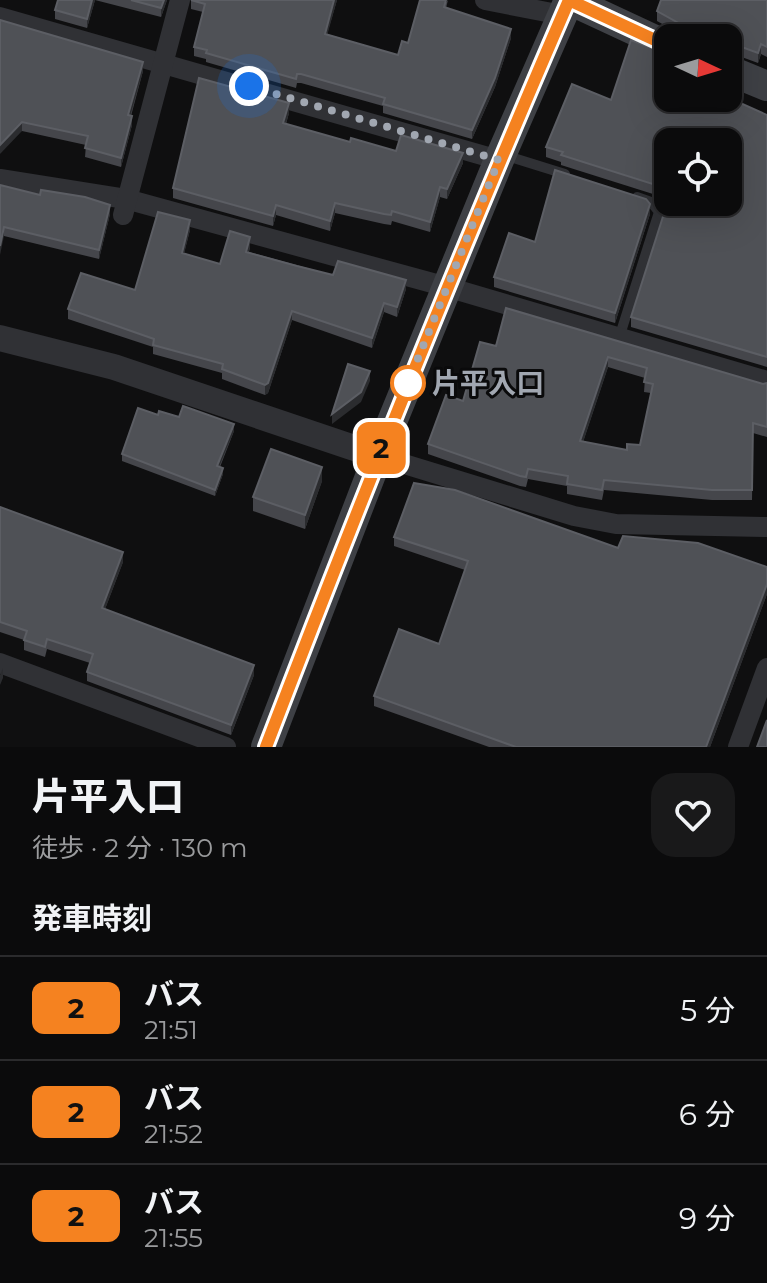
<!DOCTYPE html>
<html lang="ja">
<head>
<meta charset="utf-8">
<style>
  body { margin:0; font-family:Montserrat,"Noto Sans JP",sans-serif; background:#19191a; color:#f1f3f6; height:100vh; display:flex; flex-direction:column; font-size:30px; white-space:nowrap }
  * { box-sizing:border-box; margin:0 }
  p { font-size:26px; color:#9a9b9d }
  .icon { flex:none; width:44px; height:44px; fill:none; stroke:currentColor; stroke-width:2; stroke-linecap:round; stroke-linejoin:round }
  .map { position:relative; height:747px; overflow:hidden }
  .panel { display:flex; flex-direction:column; background:#0b0b0c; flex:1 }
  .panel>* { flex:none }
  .badge { padding:0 16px; border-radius:12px; font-size:28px; line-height:52px }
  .needle { width:52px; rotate:94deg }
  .tools { position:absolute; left:654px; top:24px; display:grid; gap:16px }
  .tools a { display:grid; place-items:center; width:88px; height:88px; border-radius:16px; background:#0b0b0c; box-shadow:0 8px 32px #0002,0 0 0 2px #2b2b2d; font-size:40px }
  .you { position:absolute; width:40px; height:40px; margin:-20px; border:6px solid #fff; border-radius:50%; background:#1a73e8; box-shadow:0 0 0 12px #1a73e833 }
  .map>.badge { position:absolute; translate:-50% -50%; box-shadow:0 0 0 4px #fff }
  h2 { padding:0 32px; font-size:30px; line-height:72px }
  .round { display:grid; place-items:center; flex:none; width:84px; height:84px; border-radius:24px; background:#19191a }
  .summary { display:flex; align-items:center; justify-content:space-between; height:136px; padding:0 32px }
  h1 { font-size:38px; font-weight:800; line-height:60px }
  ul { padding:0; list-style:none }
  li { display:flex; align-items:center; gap:24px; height:104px; padding:0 32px; border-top:2px solid #2b2b2d }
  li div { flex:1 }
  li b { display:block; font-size:30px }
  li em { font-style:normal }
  li .badge { min-width:88px; font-weight:700; text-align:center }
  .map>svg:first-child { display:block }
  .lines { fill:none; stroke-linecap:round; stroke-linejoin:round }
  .service { stroke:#303135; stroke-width:10 }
  .minor { stroke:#303135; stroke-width:20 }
  .tertiary { stroke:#303135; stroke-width:26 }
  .secondary { stroke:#3e4045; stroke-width:30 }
  .wall { fill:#45464b; fill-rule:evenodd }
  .shaded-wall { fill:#2b2c2f }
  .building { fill:#4f5156; stroke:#5c5e64; stroke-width:2; fill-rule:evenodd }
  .line-casing { stroke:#fff; stroke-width:18 }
  .line { stroke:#f58220; stroke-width:12 }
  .walk { stroke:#a1a7b1; stroke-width:8; stroke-dasharray:0 14.4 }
  .stop-dot { fill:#fff; stroke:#f58220; stroke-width:4 }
  .labels { text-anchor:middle; stroke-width:6; stroke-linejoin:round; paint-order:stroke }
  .stop-label { font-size:28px; font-weight:bold; fill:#a1a7b1; stroke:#0a0a0b; text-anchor:start }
</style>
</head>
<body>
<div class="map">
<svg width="767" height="747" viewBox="0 0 767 747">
  <rect width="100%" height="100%" fill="#0f0f10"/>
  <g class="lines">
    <!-- service -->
    <g class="service">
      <polyline points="504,155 565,174"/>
      <polyline points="619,338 659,212 651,202 637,197"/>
    </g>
    <!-- minor -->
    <g class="minor">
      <polyline points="485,0 562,15"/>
      <polyline points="0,17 499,160"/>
      <polyline points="0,179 126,199 447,287 767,381"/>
      <polyline points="123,215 180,0"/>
      <polyline points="378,456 574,516 616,524 767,527"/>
      <polyline points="0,663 226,747"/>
      <polyline points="738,747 767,668"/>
    </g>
    <!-- tertiary -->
    <polyline class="tertiary" points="0,338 114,367 378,456"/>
    <!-- secondary -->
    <g class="secondary">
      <polyline points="569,0 668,46"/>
      <polyline points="728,70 767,86"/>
      <polyline points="266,747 378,456 499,160 569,0"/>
    </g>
  </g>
  <!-- wall -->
  <g class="wall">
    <polygon points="95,0 87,28 55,19 55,10"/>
    <polygon points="95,0 167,0 161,17"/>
    <polygon points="191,0 337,0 327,34 398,55 448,0 446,8 511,38 495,87 472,139 383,113 383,106 301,83 297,83 296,88 206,62 206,59 194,56 194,47 203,12 191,9"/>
    <polygon points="767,0 767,57 761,54 758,63 728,52 728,38 683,38 682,35 657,21 657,11"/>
    <polygon points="0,20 143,71 131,116 132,125 121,167 85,157 86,145 22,131"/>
    <polygon points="731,99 767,115 767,367 631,327 631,317 666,208 653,194 561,165 561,162 546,157 546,147 611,100"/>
    <polygon points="289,113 286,124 350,142 463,163 447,199 440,197 430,232 392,221 391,225 384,224 335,213 330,231 276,215 273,226 173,198 173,188"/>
    <polygon points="0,185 110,214 99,259 4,236"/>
    <polygon points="650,214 615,323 494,287 494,277 535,242"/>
    <polygon points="190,230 184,253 220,264 250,247 249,252 333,275 406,289 397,317 384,312 372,348 292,320 268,393 265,395 222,379 222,373 153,354 153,347 68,319 68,309 135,290"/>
    <path d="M506,308L763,384L767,383V437L753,433L752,500H712L604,490L602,500L567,494V486L528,479L526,487L520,486L428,454V444L463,401L496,346ZM608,367L645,378L644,392L651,393L640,445L627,450L583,442Z"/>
    <polygon points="158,415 179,417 234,431 220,467 223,474 215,496 122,461 122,454"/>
    <polygon points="322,481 305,529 253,511 253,497"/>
    <polygon points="0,507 123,562 105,609 254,675 231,735 87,681 87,672 90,663 47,649 45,657 24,650 24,640 0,632"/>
    <polygon points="394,537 618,548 767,567 767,594 710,747 489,747 374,706 374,696 439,644 465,570 394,546"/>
  </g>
  <!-- shaded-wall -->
  <g class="shaded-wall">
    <polygon points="92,0 95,0 87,28 87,19"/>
    <polygon points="164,0 167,0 161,17 161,8"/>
    <polygon points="334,0 337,0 325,43 325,34"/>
    <polygon points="511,29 511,38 495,87 472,139 472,130"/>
    <polygon points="761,44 761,54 758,63 758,53"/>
    <polygon points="143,62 143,71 128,124 128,115"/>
    <polygon points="289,103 289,113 283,133 283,123"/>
    <polygon points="132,116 132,125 121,167 121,158"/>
    <polygon points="22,122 22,131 0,154 0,145"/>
    <polygon points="463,153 463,163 447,199 447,189"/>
    <polygon points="440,187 440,197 430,232 430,222"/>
    <polygon points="335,203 335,213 330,231 330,221"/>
    <polygon points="650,204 650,214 615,323 615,313"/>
    <polygon points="110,205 110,214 99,259 99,250"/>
    <polygon points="276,205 276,215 273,226 273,216"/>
    <polygon points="190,220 190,230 182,262 182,253"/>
    <polygon points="4,227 4,236 0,255 0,246"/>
    <polygon points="250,237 250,247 246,261 246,252"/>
    <polygon points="406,280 406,289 397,317 397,307"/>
    <polygon points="384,303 384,312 372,348 372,338"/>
    <polygon points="292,311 292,320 268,393 265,395 265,385"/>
    <polygon points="608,357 608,367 580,451 580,441"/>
    <polygon points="370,371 370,381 361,402 332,424 332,414"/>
    <polygon points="234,424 234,431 217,472 217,466"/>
    <polygon points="322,467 322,481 305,529 305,515"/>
    <polygon points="223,468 223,474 215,496 215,490"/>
    <polygon points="123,552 123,562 102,617 102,608"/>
    <polygon points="767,584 767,594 710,747 706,747"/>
    <polygon points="254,665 254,675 231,735 231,725"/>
    <polygon points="3,668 3,678 0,685 0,675"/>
  </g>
  <!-- building -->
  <g class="building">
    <polygon points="58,0 92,0 87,19 55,10"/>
    <polygon points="131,0 164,0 161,8"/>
    <polygon points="191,0 334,0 325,34 398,55 402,41 408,43 420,0 446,0 444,7 511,29 495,78 472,130 383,104 385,98 301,74 297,74 296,79 206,53 207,50 194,47 205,4"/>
    <polygon points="661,0 767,0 767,47 761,44 758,53 728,42 728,38 685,38 686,34 682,25 657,11"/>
    <polygon points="0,20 143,62 128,115 132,116 121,158 85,148 88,136 22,122 0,145"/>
    <path d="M631,40L668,54V98H728V92L731,93L729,98L767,115V357L631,317L667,204L666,198L653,184L561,155L563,152L546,147L572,84L611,100ZM668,142H728V202H668Z"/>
    <polygon points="199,78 289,103 283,123 350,142 351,138 396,151 401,135 463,153 447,189 440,187 430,222 392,211 391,215 384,214 335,203 330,221 276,205 273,216 173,188"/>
    <polygon points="555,170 646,199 650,204 615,313 494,277 509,233 535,242"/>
    <polygon points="0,185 40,195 41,190 85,197 110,205 99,250 4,227 0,246"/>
    <polygon points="158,212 190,220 182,253 220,264 230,231 250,237 246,252 297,266 333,275 338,261 406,280 397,307 384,303 372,338 292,311 268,383 265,385 222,369 223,364 153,345 154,339 68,309 81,273 135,290"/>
    <path d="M506,308L763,384L767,383V427L753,423L752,490H712L604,480L602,490L567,484L568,476L528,469L526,477L520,476L428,444L446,395L463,401L480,342L496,346ZM608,357L647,368L644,382L653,384L640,445L627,444V450L580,441Z"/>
    <polygon points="348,364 370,371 361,392 332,414"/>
    <polygon points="183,406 234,424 217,466 223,468 215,490 122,454 138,408 158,415 159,411 179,417"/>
    <polygon points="271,449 322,467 305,515 253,497"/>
    <polygon points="414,483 455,490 618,548 623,536 698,543 767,567 767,584 706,747 516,747 374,696 399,629 439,644 468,561 394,537"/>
    <polygon points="0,507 123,552 102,608 254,665 231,725 87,672 93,654 47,639 45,647 24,640 27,631 0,622"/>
    <polygon points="767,720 767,747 757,747"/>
  </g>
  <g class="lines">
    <!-- line casing -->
    <g class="line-casing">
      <path id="line" d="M266,747C362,496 462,247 569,0L668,46"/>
    </g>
    <!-- line -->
    <use href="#line" class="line"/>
    <!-- walk -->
    <polyline class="walk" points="249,86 499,160 408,383"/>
  </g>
  <!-- markers -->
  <circle class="stop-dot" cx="408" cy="383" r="16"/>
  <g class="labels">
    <!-- stop labels -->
    <g class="stop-label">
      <text x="432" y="393">片平入口</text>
    </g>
  </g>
</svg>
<div class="tools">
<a><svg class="needle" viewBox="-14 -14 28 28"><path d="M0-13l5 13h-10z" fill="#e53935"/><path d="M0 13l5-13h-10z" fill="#9a9b9d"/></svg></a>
<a><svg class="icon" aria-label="locate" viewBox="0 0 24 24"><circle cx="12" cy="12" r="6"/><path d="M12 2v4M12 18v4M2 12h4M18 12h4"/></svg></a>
</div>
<div class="you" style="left:249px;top:86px"></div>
<b class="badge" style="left:381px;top:448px;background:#f58220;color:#111">2</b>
</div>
<section class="panel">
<div class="summary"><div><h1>片平入口</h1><p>徒歩 · 2 分 · 130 m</p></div><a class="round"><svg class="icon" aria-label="heart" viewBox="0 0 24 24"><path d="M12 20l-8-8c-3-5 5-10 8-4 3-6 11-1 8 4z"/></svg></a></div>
<h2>発車時刻</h2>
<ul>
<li><span class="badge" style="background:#f58220;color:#111">2</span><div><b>バス</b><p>21:51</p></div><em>5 分</em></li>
<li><span class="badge" style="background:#f58220;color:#111">2</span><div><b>バス</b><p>21:52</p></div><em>6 分</em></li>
<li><span class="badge" style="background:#f58220;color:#111">2</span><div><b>バス</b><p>21:55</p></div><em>9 分</em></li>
</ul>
</section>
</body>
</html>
